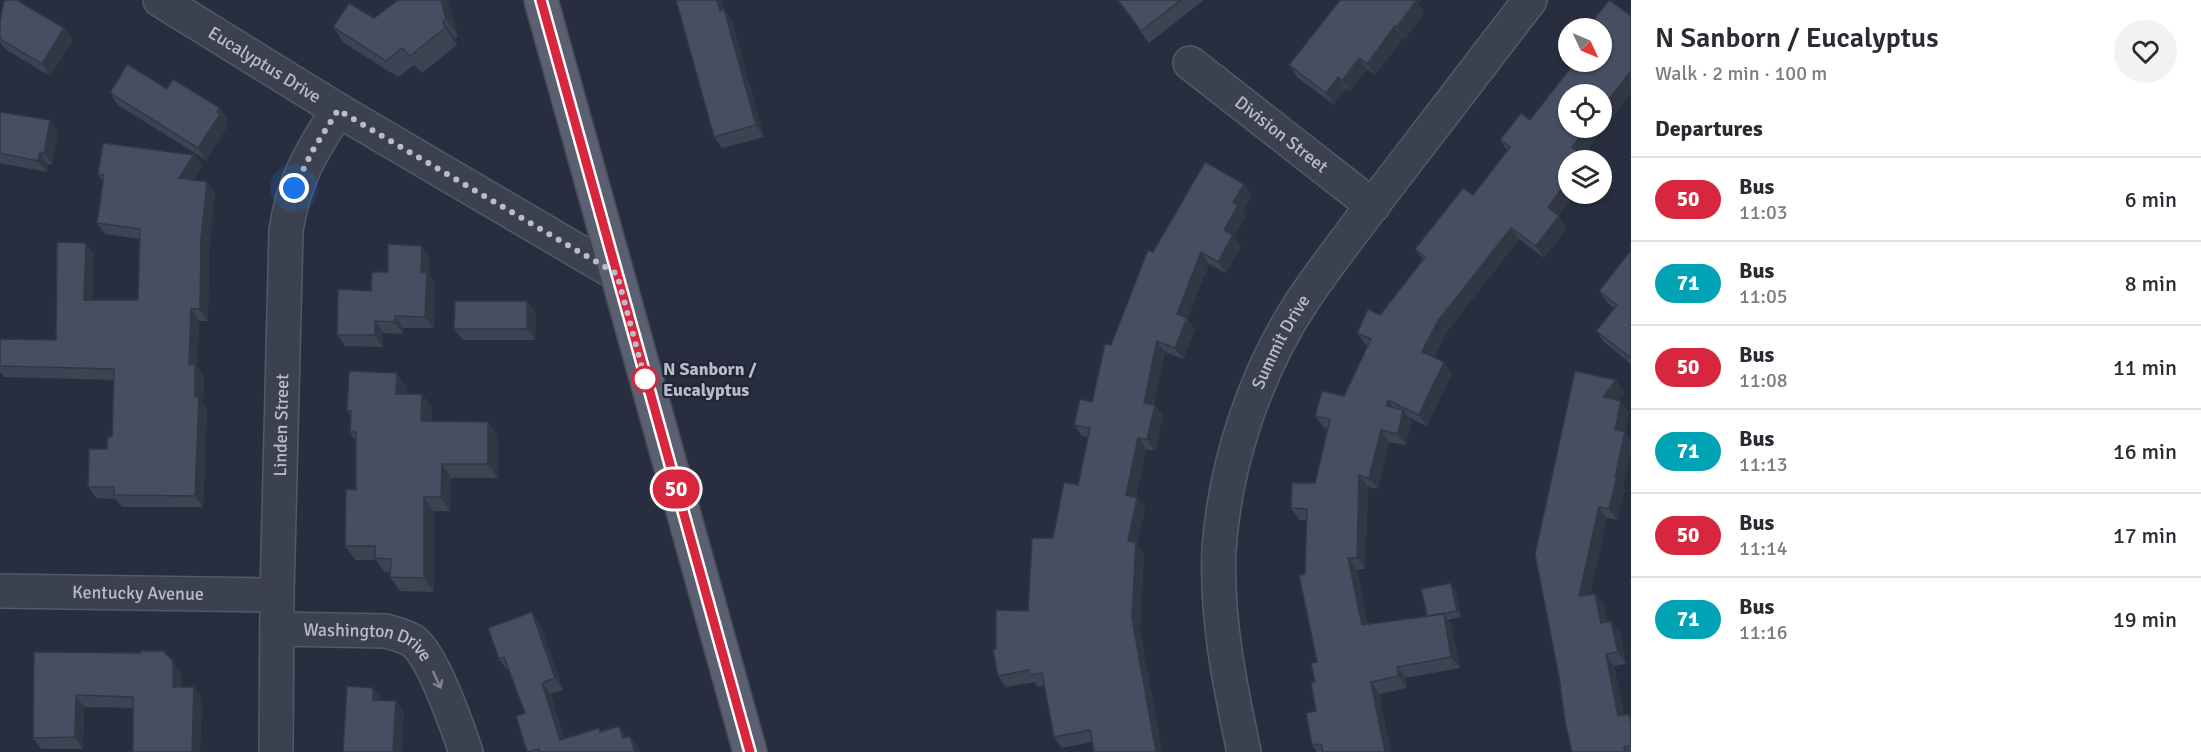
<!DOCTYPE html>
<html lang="en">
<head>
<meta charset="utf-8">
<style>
  body { margin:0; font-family:Signika,sans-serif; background:#f2f2f3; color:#2b2b33; height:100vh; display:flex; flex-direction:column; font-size:22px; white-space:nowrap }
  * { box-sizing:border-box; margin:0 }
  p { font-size:20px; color:#7c7c81 }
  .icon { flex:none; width:33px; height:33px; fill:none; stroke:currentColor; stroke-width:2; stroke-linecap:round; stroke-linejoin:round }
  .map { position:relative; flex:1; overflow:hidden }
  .panel { display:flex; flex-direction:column; background:#fff; width:570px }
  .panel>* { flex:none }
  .badge { padding:0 12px; border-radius:20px; font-size:21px; line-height:39px }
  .needle { width:39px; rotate:134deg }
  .tools { position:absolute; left:1558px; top:18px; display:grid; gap:12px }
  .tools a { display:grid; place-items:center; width:54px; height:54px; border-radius:50%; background:#fff; box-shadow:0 2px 4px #0004; font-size:30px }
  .you { position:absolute; width:30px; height:30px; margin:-15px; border:4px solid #fff; border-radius:50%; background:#1a73e8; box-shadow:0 0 0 9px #1a73e833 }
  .map>.badge { position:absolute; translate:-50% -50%; box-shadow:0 0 0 3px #fff }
  h2 { padding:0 24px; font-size:22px; line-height:54px }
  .round { display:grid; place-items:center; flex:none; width:63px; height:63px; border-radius:32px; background:#f2f2f3 }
  .overview { display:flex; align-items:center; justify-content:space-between; height:102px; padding:0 24px }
  h1 { font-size:28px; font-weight:600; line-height:45px }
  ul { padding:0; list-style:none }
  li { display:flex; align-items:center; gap:18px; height:84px; padding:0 24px; border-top:2px solid #e1e1e2 }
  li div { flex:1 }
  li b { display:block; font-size:22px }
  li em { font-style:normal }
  li .badge { min-width:66px; font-weight:700; text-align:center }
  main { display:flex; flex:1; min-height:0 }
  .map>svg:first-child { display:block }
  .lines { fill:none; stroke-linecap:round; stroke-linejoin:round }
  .minor-casing { stroke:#545967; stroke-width:36 }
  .major-casing { stroke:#464a59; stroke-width:36 }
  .minor { stroke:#3c4150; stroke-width:33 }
  .major { stroke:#5a6070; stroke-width:33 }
  .wall { fill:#3d4353 }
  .shaded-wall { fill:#323744 }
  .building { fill:#474e61; stroke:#323744; stroke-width:1.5 }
  .oneway { stroke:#818593 }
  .line-casing { stroke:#fff; stroke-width:14 }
  .line { stroke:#d7263d; stroke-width:9 }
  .walk { stroke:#b9bdca; stroke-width:6; stroke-dasharray:0 10.8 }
  .stop-dot { fill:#fff; stroke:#d7263d; stroke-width:3 }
  .labels { text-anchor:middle; stroke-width:4.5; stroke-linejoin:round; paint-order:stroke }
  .street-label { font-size:18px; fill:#b9bdca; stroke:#212635 }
  .stop-label { font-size:18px; font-weight:bold; fill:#b9bdca; stroke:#212635; text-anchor:start }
</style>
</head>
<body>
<main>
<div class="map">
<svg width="1631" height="752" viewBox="0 0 1631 752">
  <rect width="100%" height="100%" fill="#282e40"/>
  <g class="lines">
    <!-- minor casing -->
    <g class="minor-casing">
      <g id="minor">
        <path id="s1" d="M160,0L338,110L617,274"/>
        <path id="s2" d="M1190,63L1373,206"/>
        <path id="s3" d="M0,591L277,595"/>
        <path id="s4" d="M277,629L386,631C396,634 405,636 413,641C433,656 457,726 466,752"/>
        <path id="s5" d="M276,752L277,595L286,231C293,181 311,152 338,110"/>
        <path id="s6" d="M1244,752C1230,686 1216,619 1219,550C1225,463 1255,373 1303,300C1332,257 1364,217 1395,176C1440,117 1485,59 1530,0"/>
      </g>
    </g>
    <!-- major casing -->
    <g class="major-casing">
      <polyline id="major" points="541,0 750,752"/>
    </g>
    <!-- minor -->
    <use href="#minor" class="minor"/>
    <!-- major -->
    <use href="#major" class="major"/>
  </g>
  <!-- wall -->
  <g class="wall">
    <polygon points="448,0 458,36 455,38 457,45 422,73 414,65 398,77 344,43 333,27 374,18"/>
    <polygon points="676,0 722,0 725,11 732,21 764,137 722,148 714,137"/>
    <polygon points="1117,0 1204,0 1149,43"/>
    <polygon points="1609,0 1582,156 1575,194 1558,215 1567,228 1544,258 1519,239 1446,333 1434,357 1452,374 1427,426 1408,417 1411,421 1406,445 1389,442 1378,489 1368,487 1365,569 1357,569 1367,624 1427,616 1455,589 1461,617 1448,620 1452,626 1460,668 1405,678 1407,688 1379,694 1391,752 1317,752 1312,745 1316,711 1315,682 1317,662 1305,574 1307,520 1299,520 1291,508 1315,483 1328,429 1324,428 1315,416 1344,396 1368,346 1365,344 1357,333 1380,315 1423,260 1415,249 1473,195 1507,150 1500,140 1530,120 1602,28 1591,28 1589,26"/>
    <polygon points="1418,4 1424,13 1405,39 1403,38 1375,75 1367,69 1350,92 1346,89 1334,105 1297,77 1289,65"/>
    <polygon points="0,21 64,28 73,40 50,76 5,49 0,42"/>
    <polygon points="167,89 220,108 228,119 226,123 228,125 206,160 118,105 110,93"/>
    <polygon points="0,112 50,120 58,132 52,165 48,164 47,172 0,163"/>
    <polygon points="194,155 202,166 193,180 215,193 209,250 208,321 199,321 197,367 204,376 203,403 207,409 203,507 122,507 116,499 96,498 88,487 112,437 114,380 4,377 0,372 0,339 56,340 86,243 94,254 92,300 138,300 139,239 105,234 97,223 103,181 98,175"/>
    <polygon points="1252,195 1243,211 1246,216 1234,236 1241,247 1226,273 1209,264 1187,319 1195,329 1183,359 1165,352 1154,404 1163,416 1155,451 1146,449 1136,498 1145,509 1137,544 1144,553 1140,630 1162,752 1094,752 1092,742 1062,748 1054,737 1044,685 1038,687 1034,682 1006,687 998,676 996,649 1028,611 1053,538 1078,485 1088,437 1082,436 1074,425 1092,402 1111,345 1153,252"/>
    <polygon points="1631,250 1631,364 1605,343 1596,331 1614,308 1608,303 1599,291"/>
    <polygon points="430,257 430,276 435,284 434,328 403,328 403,334 383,333 383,347 345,346 337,335 388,272"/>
    <polygon points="527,301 536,313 535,340 463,340 454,329"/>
    <polygon points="1575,371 1625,392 1618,401 1621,401 1629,413 1625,432 1623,487 1625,489 1617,520 1607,518 1590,594 1595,594 1604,605 1607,621 1620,632 1626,664 1614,666 1624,715 1631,717 1631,752 1572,752"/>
    <polygon points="407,387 406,394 422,394 432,408 431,421 488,422 498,436 498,478 451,478 450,511 434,511 434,592 400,591 390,577 390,573 384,572 376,560 355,560 345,546 356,490 356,441 350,432 351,416 347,411"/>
    <polygon points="540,624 563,690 551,694 564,738 599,728 602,732 627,737 630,736 639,748 640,752 527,752 525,713 509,670 507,670 499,659"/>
    <polygon points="34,652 182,673 181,687 202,699 200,752 133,752 133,708 84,707 83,749 41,749 33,738"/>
  </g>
  <!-- shaded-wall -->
  <g class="shaded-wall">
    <polygon points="441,0 448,0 458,36 446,19"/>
    <polygon points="717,0 722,0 725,11 732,21 764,137 756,125"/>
    <polygon points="1412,0 1422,0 1418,4 1424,13 1405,39 1397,27"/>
    <polygon points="443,21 455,38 457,45 445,28"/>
    <polygon points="1395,26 1403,38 1375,75 1367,64"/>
    <polygon points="64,28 73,40 50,76 42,64"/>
    <polygon points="1359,58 1367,69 1350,92 1342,81"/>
    <polygon points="1631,71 1631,93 1580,159 1572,147 1587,128 1602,128 1602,108"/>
    <polygon points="1338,77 1346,89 1334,105 1326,93"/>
    <polygon points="220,108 228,119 226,123 228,125 206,160 198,148"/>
    <polygon points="50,120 58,132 52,165 44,153"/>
    <polygon points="40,152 48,164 47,172 38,161"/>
    <polygon points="194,155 202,166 187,189 179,178"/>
    <polygon points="1569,179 1569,194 1575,194 1556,219 1548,207"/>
    <polygon points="207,182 215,193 209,250 208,321 200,309 201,239"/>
    <polygon points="1244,184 1252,195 1243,211 1246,216 1234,236 1241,247 1226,273 1218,262 1224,230 1233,202"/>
    <polygon points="1559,216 1567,228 1544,258 1536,246"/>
    <polygon points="1511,228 1519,239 1446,333 1430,364 1422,352 1438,321"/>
    <polygon points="86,243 94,254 92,311 84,300"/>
    <polygon points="422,246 430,257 430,276 435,284 434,328 425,317 421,272"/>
    <polygon points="1201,252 1209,264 1187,319 1195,329 1183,359 1175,348 1177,314"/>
    <polygon points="527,301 536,313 535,340 527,329"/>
    <polygon points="191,309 199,321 197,367 204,376 203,403 207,409 203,507 195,496 195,397 189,364"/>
    <polygon points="395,316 403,328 403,334 395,322"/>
    <polygon points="375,321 383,333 383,347 375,335"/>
    <polygon points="1157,341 1165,352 1152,414 1144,403"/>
    <polygon points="1444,362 1452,374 1427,426 1419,415"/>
    <polygon points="397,373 407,387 406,408 396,394"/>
    <polygon points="1616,380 1625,392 1612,409 1603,397"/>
    <polygon points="422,394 432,408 431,435 421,421"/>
    <polygon points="1388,400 1396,412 1387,406"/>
    <polygon points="1621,401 1629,413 1623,442 1615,430"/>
    <polygon points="1155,405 1163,416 1155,451 1147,440"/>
    <polygon points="1403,410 1411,421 1406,445 1398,434"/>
    <polygon points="488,422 498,436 498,478 488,464"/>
    <polygon points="1381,430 1389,442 1378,489 1369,478"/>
    <polygon points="1625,432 1631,441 1631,453 1623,487 1625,489 1617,520 1609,509 1615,477"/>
    <polygon points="1138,438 1146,449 1134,507 1126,495"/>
    <polygon points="442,464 451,478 450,511 441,497"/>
    <polygon points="1359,475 1368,487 1365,569 1357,558"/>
    <polygon points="424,497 434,511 434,592 424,578"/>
    <polygon points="1137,498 1145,509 1137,544 1144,553 1140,630 1162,752 1156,752 1132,618 1128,541"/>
    <polygon points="1599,507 1607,518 1587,608 1579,596"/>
    <polygon points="1348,558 1357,569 1370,636 1362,625"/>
    <polygon points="1451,583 1455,589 1461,617 1457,611"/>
    <polygon points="1595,594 1604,605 1609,634 1601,623"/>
    <polygon points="532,612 540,624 563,690 555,678"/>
    <polygon points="1444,614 1452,626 1460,668 1451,657"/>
    <polygon points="1611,621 1620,632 1626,664 1618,652"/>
    <polygon points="1606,654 1614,666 1626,727 1618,716"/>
    <polygon points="173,661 182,673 181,699 173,687"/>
    <polygon points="1397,667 1405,678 1407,688 1399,676"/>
    <polygon points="1371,682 1379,694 1391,752 1385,752"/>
    <polygon points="542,683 551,694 568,751 560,740"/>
    <polygon points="194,687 202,699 200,752 192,752"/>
    <polygon points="373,688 382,699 381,711 373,700"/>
    <polygon points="76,695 84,707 83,749 75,737"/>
    <polygon points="396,701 404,712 402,752 393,752"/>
    <polygon points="619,726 628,738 623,738"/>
    <polygon points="630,736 639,748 640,752 635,752"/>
  </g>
  <!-- building -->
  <g class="building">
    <polygon points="4,0 17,0 64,28 42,64 0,39 0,21"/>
    <polygon points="398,0 441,0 446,19 443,21 445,28 410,56 402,48 386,61 333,27 349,3 374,18"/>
    <polygon points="676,0 717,0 720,11 724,9 756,125 714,137"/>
    <polygon points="1118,0 1181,0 1141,31"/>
    <polygon points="1340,0 1415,0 1416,1 1397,27 1395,26 1367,64 1359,58 1342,81 1338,77 1326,93 1289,65"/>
    <polygon points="1609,0 1631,16 1631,71 1602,108 1602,94 1569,94 1569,128 1587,128 1572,147 1585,158 1583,160 1569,160 1569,179 1548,207 1559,216 1536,246 1511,228 1438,321 1422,352 1444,362 1419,415 1388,400 1387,406 1403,410 1398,434 1381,430 1369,478 1359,475 1357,558 1348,558 1362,625 1444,614 1451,657 1397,667 1399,676 1371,682 1385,752 1323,752 1321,744 1312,745 1306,713 1316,711 1311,683 1315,682 1311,663 1317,662 1299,575 1305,574 1307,509 1291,508 1292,483 1315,483 1330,419 1315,416 1322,391 1344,396 1371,339 1357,333 1368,309 1380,315 1425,257 1415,249 1463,188 1473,195 1510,147 1500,140 1521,113 1530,120 1575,62 1602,62 1602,28 1592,28 1589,26"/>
    <polygon points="127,64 167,89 173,79 220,108 217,112 220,114 198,148 110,93"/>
    <polygon points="0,112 50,120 44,153 40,152 38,161 0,153"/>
    <polygon points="103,143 194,155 179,178 207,182 201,239 200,309 191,309 189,364 195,364 195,397 199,397 195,496 114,495 114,487 88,487 89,449 107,449 108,437 112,437 114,369 0,366 0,339 56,340 57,242 86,243 84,300 138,300 140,229 97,223 104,175 98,175"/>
    <polygon points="1205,162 1244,184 1233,202 1238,205 1224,230 1233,235 1218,262 1201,252 1177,314 1187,318 1175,348 1157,341 1144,403 1155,405 1147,440 1138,438 1126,495 1137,498 1128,541 1136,542 1132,618 1156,752 1094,752 1090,730 1054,737 1042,673 1030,675 1029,670 998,676 993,650 996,649 996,610 1028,611 1032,538 1053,538 1064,482 1078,485 1090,428 1074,425 1080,399 1092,402 1105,344 1111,345 1148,250 1153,252"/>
    <polygon points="388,244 422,246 421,272 427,272 425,317 395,316 395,322 375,321 375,335 337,335 338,289 371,291 372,272 388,272"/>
    <polygon points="1631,250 1631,358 1596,331 1617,305 1599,291"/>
    <polygon points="455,301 527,301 527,329 454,329"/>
    <polygon points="349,371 397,373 396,394 422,394 421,421 488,422 488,464 442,464 441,497 424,497 424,578 390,577 391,559 375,558 375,546 345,546 346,489 356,490 356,432 350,432 351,411 347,411"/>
    <polygon points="1575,371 1616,380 1603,397 1621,401 1615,430 1625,432 1615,477 1617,477 1609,509 1599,507 1579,596 1595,594 1601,623 1611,621 1618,652 1606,654 1618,716 1629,714 1631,727 1631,746 1624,747 1625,752 1572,752 1565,722 1559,677 1535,554"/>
    <polygon points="1451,583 1457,611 1427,616 1421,589"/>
    <polygon points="532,612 555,678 542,683 560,740 599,728 600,732 619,726 623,738 630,736 635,752 540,752 539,749 527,752 516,716 525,713 504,657 499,659 488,628"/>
    <polygon points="140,651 163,651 173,661 173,687 194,687 192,752 133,752 133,697 76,695 75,737 33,738 34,652 141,653"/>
    <polygon points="347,686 373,688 373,700 396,701 393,752 343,752"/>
  </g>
  <!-- one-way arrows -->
  <defs><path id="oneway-shaft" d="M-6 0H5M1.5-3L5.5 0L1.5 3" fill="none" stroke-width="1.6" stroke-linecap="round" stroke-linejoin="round" transform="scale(1.5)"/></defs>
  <use class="oneway" href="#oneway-shaft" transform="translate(437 680) rotate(65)"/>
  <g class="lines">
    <!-- line casing -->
    <g class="line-casing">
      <polyline id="line" points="541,0 750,752"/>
    </g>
    <!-- line -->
    <use href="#line" class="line"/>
    <!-- walk -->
    <polyline class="walk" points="294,188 313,150 338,110 617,274 645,379"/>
  </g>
  <!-- markers -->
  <circle class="stop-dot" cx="645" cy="379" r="12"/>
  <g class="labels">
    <!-- street labels -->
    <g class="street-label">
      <text dy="6" stroke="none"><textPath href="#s1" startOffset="123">Eucalyptus Drive</textPath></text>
      <text dy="6" stroke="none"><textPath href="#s2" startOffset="116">Division Street</textPath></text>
      <text dy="6" stroke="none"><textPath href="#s6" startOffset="423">Summit Drive</textPath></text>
      <text dy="6" stroke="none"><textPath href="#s5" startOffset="327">Linden Street</textPath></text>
      <text dy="6" stroke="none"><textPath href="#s3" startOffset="138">Kentucky Avenue</textPath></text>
      <text dy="6" stroke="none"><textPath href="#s4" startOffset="94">Washington Drive</textPath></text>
    </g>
    <!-- stop labels -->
    <g class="stop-label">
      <text x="663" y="375">N Sanborn /<tspan x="663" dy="21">Eucalyptus</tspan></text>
    </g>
  </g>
</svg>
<div class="tools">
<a><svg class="needle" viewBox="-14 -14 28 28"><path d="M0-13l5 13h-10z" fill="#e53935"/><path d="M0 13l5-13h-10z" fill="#7c7c81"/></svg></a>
<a><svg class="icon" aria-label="locate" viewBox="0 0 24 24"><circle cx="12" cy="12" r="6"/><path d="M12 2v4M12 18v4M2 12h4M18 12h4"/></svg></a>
<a><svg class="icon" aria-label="layers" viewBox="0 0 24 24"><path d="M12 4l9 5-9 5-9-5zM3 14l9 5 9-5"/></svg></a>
</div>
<div class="you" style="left:294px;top:188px"></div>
<b class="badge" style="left:676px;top:489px;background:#d7263d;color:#fff">50</b>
</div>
<section class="panel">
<div class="overview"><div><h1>N Sanborn / Eucalyptus</h1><p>Walk · 2 min · 100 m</p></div><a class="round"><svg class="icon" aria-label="heart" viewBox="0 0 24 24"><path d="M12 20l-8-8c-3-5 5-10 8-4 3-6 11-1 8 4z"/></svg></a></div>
<h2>Departures</h2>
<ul>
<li><span class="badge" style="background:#d7263d;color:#fff">50</span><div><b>Bus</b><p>11:03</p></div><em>6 min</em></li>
<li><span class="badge" style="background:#00a3b4;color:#fff">71</span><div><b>Bus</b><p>11:05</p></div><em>8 min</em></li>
<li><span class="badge" style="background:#d7263d;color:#fff">50</span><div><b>Bus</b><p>11:08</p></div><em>11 min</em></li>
<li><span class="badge" style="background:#00a3b4;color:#fff">71</span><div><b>Bus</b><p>11:13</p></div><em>16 min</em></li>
<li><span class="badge" style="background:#d7263d;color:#fff">50</span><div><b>Bus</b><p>11:14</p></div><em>17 min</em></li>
<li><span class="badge" style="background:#00a3b4;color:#fff">71</span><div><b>Bus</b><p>11:16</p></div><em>19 min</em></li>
</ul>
</section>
</main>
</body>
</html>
